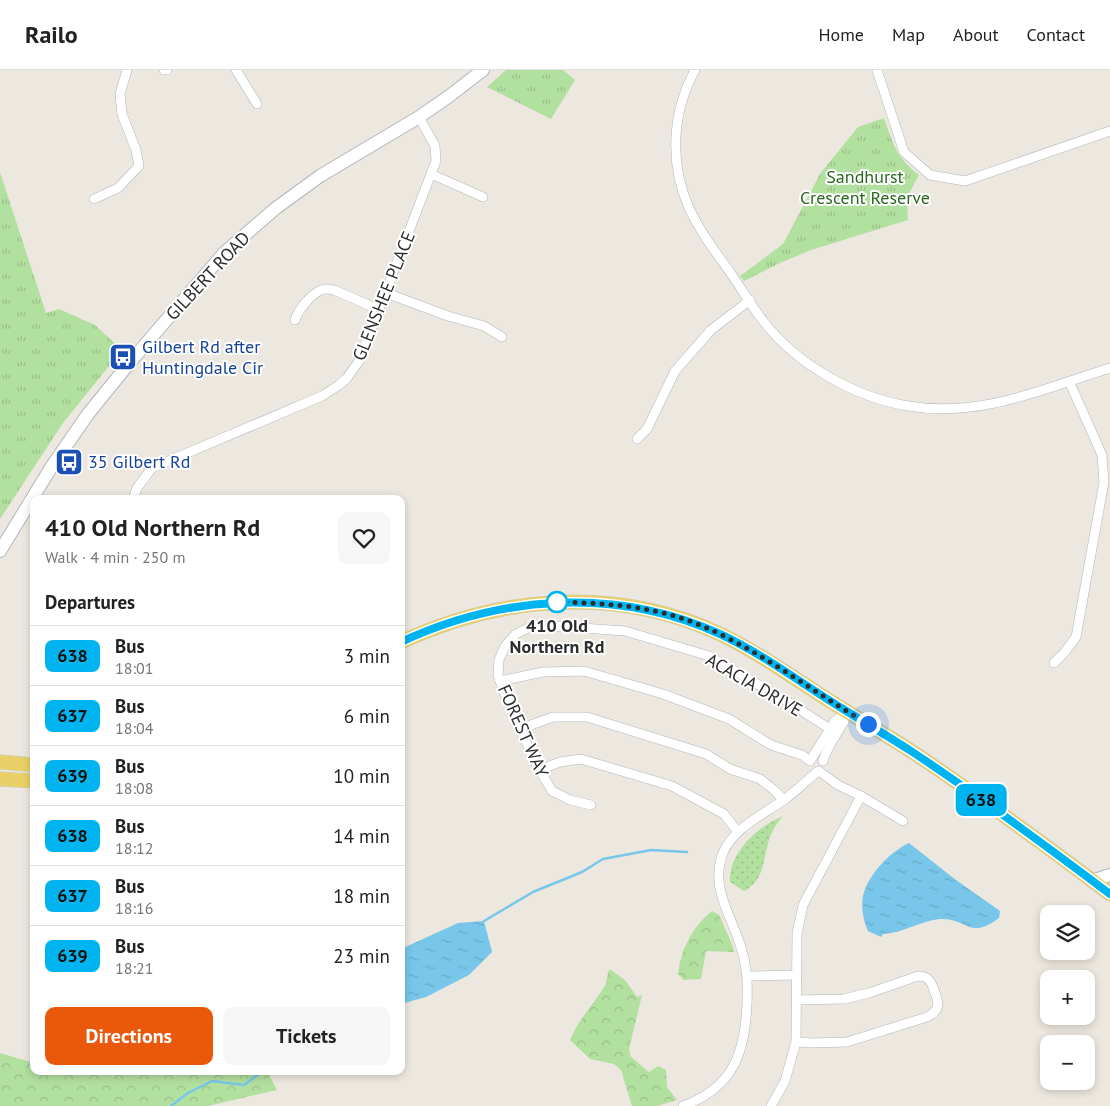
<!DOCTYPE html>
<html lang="en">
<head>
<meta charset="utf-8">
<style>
  body { margin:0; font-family:"PT Sans",sans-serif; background:#f6f6f6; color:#222; height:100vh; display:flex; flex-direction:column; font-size:19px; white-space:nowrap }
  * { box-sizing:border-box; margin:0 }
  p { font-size:16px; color:#767676 }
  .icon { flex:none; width:28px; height:28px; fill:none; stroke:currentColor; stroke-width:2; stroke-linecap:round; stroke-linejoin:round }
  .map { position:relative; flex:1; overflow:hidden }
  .side { position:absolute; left:30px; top:425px; width:375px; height:580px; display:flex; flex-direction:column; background:#fff; border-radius:10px; box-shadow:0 2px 8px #0003 }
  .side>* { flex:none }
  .badge { padding:0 10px; border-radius:8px; font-size:18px; line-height:32px }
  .controls { position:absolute; left:1040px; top:835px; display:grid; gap:10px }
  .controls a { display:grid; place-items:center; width:55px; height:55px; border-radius:10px; background:#fff; box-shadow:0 2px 8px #0003; font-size:25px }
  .you { position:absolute; width:25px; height:25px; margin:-12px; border:4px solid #fff; border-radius:50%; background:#1a73e8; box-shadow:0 0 0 8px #1a73e833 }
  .map>.badge { position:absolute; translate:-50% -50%; box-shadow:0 0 0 2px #fff }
  h2 { padding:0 15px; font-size:19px; line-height:45px }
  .round { display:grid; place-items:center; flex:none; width:52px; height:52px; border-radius:10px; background:#f6f6f6 }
  .overview { display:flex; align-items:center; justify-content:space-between; height:85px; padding:0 15px }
  h1 { font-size:24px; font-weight:600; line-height:38px }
  .button { display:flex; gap:10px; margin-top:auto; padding:10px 15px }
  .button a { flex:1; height:58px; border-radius:10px; background:#ea580c; color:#fff; font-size:20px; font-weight:600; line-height:58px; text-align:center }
  .button a+a { background:#f6f6f6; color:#222 }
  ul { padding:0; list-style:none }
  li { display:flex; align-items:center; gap:15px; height:60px; padding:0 15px; border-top:1px solid #e0e0e0 }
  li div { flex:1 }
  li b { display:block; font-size:19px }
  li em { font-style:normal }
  li .badge { min-width:55px; font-weight:700; text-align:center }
  header { display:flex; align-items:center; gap:30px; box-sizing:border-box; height:70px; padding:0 25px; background:#fff; border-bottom:1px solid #e0e0e0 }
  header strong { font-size:24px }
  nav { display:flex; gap:28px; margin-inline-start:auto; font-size:18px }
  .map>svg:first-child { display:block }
  .grass { fill:url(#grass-dots) }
  .forest { fill:url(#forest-crowns) }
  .park { fill:url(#park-tufts) }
  .water { fill:url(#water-ripples) }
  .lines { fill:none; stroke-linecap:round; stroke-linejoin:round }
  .stream { stroke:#78c6e9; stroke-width:2.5 }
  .street-casing { stroke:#b2b5bf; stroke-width:10 }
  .secondary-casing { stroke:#b2b5bf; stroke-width:14 }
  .primary-casing { stroke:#c8c8c8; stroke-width:15 }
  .street { stroke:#fff; stroke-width:9 }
  .secondary { stroke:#fff; stroke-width:12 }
  .primary { stroke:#ead167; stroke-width:14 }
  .line-casing { stroke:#fff; stroke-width:11 }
  .line { stroke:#00b5ef; stroke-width:8 }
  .walk { stroke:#2c2c2c; stroke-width:5; stroke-dasharray:0 9 }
  .stop-dot { fill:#fff; stroke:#00b5ef; stroke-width:2.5 }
  .labels { text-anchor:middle; stroke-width:4; stroke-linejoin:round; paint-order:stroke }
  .park-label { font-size:18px; fill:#2a661f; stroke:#fff }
  .street-label { font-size:18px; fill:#2c2c2c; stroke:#fff }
  .transit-label { font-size:18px; fill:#164399; stroke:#fff; text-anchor:start }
  .stop-label { font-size:18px; font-weight:bold; fill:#2c2c2c; stroke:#fff }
</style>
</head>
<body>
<header>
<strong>Railo</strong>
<nav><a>Home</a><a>Map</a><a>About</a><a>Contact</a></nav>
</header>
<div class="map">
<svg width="1110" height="1036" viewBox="0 0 1110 1036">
  <defs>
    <pattern id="grass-dots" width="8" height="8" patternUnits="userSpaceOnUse" patternTransform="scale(1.25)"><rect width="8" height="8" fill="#b2e09f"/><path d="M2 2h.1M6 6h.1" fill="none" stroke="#99c089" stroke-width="1.8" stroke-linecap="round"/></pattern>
    <pattern id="forest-crowns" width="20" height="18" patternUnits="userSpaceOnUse" patternTransform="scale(1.25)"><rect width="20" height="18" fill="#b2e09f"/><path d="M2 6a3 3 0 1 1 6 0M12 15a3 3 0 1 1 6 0" fill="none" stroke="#99c089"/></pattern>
    <pattern id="park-tufts" width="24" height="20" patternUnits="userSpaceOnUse" patternTransform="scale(1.25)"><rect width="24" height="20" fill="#b2e09f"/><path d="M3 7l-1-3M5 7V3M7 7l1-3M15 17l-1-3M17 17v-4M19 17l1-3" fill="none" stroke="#99c089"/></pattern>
    <pattern id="water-ripples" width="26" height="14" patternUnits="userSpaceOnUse" patternTransform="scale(1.25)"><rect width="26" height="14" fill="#78c6e9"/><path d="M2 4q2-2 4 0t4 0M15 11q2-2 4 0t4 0" fill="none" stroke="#68aac8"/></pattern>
  </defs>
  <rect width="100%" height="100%" fill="#ede8df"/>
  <!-- grass -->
  <path class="grass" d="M783,746C777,753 773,759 770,767C763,786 766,810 744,821L730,812C729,782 757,757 783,746Z"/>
  <!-- forest -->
  <g class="forest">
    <path d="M712,841L719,845L732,874L734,882L706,881L701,909L684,910L678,904C681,879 692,857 712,841Z"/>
    <path d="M610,899L625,910L637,927L642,925L629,979L631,987L649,1002L658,996L666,1000L667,1017L677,1030L657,1036H632L621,1000L614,994L590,989L570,970C578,950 593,935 604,917C608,911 606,905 610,899Z"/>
    <polygon points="0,983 34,993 34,1001 267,1001 277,1020 208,1036 0,1036"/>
  </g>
  <!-- park -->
  <g class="park">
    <polygon points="506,0 563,0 575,10 551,49 487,17"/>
    <path d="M884,48C894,75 895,86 919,105L907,127L908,150L811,180L780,193L744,211L740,206L783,174L820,104L858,57Z"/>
    <polygon points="0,102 46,243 59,239 95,255 122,280 63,353 0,449"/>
  </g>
  <!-- water -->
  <g class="water">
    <path d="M909,773L956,810L1000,841L999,848C969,871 967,847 940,849C922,850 904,863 883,864L881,867L868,861C863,850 860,835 864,822C871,802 890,782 909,773Z"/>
    <polygon points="484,851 492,882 469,905 426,927 401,934 401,879 458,853"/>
  </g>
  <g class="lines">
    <!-- stream -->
    <g class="stream">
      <polyline points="484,851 533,822 582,802 603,789 651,780 687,782"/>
      <polyline points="171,1036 188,1023 212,1011 244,1015 263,1001"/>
    </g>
    <!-- street casing -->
    <g class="street-casing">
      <g id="street">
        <polyline points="164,0 167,0"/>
        <polyline points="236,0 257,34"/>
        <path d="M695,0C672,43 669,93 689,138C700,162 717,184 732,205C743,221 752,237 764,252C798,295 854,327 908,336C980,348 1043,319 1110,298"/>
        <polyline points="877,0 904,82 930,105 965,111 1110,61"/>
        <polyline points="431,104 483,127"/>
        <polyline points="94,129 118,118 139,96 136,80 122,44 120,24 127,0"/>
        <polyline points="386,223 448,246 484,256 502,267"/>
        <path d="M295,250C299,239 310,225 321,220C325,218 330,219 334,220L380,240"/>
        <polyline points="637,369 647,359 675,301 711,260 750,230"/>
        <polyline points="133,429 137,418 152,398 322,326 339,315 347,308 359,291 436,91 435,76 419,47"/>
        <polyline points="1054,593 1064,583 1076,567 1104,412 1102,385 1069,311"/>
        <polyline points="500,611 543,602 584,601 663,624 729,649 771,675 802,685 810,691"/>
        <polyline points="520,659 553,647 587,647 706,684 730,699 760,709 774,720 784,730"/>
        <polyline points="812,688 835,651 848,642"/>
        <path d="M823,691C828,673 841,660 848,643"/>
        <polyline points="539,700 560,692 581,689 672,716 724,744 738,762"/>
        <polyline points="819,701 838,715 861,726 903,751"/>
        <polyline points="591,735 570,730 552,721 535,692 504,622 498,605 499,590 505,576 516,564 528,558 553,556 625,561 709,586 788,632 830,659"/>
        <polyline points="748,906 797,905"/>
        <path d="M796,972L812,973L847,972L927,947C941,940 939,933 934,920C931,911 928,906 918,906L869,923L844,929L797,930"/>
        <path d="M683,1036C733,1018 745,983 747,934C748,912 747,895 740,874C730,844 710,816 723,783C734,757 763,745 785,729C796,721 806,711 817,702"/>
        <polyline points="771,1036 785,1011 796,972 797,864 803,835 861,726"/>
      </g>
    </g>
    <!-- secondary casing -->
    <g class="secondary-casing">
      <g id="secondary">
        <polyline points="0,481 52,396 88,344 131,291 224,183 276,138 320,106 419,47 448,27 483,0"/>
        <polyline points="1092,811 1110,805"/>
      </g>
    </g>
    <!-- primary casing -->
    <g class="primary-casing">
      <g id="primary">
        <path d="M401,572C502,525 617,516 720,564C764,585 804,616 846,641C868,655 890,667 911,681C979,726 1045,775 1110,824"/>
        <polyline points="0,692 34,695"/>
        <polyline points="0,709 34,711"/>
      </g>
    </g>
    <!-- street -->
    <use href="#street" class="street"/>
    <!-- secondary -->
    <use href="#secondary" class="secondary"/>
    <!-- primary -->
    <use href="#primary" class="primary"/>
  </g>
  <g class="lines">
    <!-- line casing -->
    <g class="line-casing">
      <path id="line" d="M401,572C502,525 617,517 720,564C763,584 802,614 843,639C866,653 889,667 911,681C979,726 1045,775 1110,824"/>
    </g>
    <!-- line -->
    <use href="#line" class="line"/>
    <!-- walk -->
    <path class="walk" d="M557,532C598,533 639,535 678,547C744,568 808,619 868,654"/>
  </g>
  <!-- icons -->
  <defs>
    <g id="bus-square" transform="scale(1.4375)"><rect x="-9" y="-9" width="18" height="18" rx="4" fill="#1a4fb4" stroke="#fff"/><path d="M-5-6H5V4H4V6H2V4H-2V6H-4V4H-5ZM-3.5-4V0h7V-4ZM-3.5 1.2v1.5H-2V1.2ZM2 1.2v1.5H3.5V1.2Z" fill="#fff"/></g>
  </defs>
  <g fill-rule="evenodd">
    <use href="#bus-square" x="123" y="287"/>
    <use href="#bus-square" x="69" y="392"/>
  </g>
  <!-- markers -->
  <circle class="stop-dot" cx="557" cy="532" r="10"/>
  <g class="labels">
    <!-- park labels -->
    <g class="park-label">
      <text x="865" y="113">Sandhurst<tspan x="865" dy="21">Crescent Reserve</tspan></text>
    </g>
    <!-- street labels -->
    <g class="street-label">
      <text transform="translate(208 206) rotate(-47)" y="6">GILBERT ROAD</text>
      <text transform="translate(384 226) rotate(-68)" y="6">GLENSHEE PLACE</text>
      <text transform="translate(754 615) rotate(30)" y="6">ACACIA DRIVE</text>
      <text transform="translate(523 661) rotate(66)" y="6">FOREST WAY</text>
    </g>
    <!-- transit labels -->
    <g class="transit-label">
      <text x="142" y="283">Gilbert Rd after<tspan x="142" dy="21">Huntingdale Cir</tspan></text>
      <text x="88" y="398">35 Gilbert Rd</text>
    </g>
    <!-- stop labels -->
    <g class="stop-label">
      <text x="557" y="562">410 Old<tspan x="557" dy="21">Northern Rd</tspan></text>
    </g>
  </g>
</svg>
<div class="controls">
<a><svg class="icon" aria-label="layers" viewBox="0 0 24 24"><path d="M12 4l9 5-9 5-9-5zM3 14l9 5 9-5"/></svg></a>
<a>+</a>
<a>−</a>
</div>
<div class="you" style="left:868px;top:654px"></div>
<b class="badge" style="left:981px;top:730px;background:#00b5ef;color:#111">638</b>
<section class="side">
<div class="overview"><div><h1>410 Old Northern Rd</h1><p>Walk · 4 min · 250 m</p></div><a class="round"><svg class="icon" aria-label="heart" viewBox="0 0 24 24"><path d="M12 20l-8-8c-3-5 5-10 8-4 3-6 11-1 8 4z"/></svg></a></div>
<h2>Departures</h2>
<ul>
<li><span class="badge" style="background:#00b5ef;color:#111">638</span><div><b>Bus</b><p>18:01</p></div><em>3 min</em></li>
<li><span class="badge" style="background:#00b5ef;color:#111">637</span><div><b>Bus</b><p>18:04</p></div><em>6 min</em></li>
<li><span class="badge" style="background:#00b5ef;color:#111">639</span><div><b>Bus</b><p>18:08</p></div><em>10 min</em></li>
<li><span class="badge" style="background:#00b5ef;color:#111">638</span><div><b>Bus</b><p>18:12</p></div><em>14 min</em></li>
<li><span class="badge" style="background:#00b5ef;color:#111">637</span><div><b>Bus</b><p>18:16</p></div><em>18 min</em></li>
<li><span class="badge" style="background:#00b5ef;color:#111">639</span><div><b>Bus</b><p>18:21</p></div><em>23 min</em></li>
</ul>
<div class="button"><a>Directions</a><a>Tickets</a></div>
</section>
</div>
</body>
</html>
